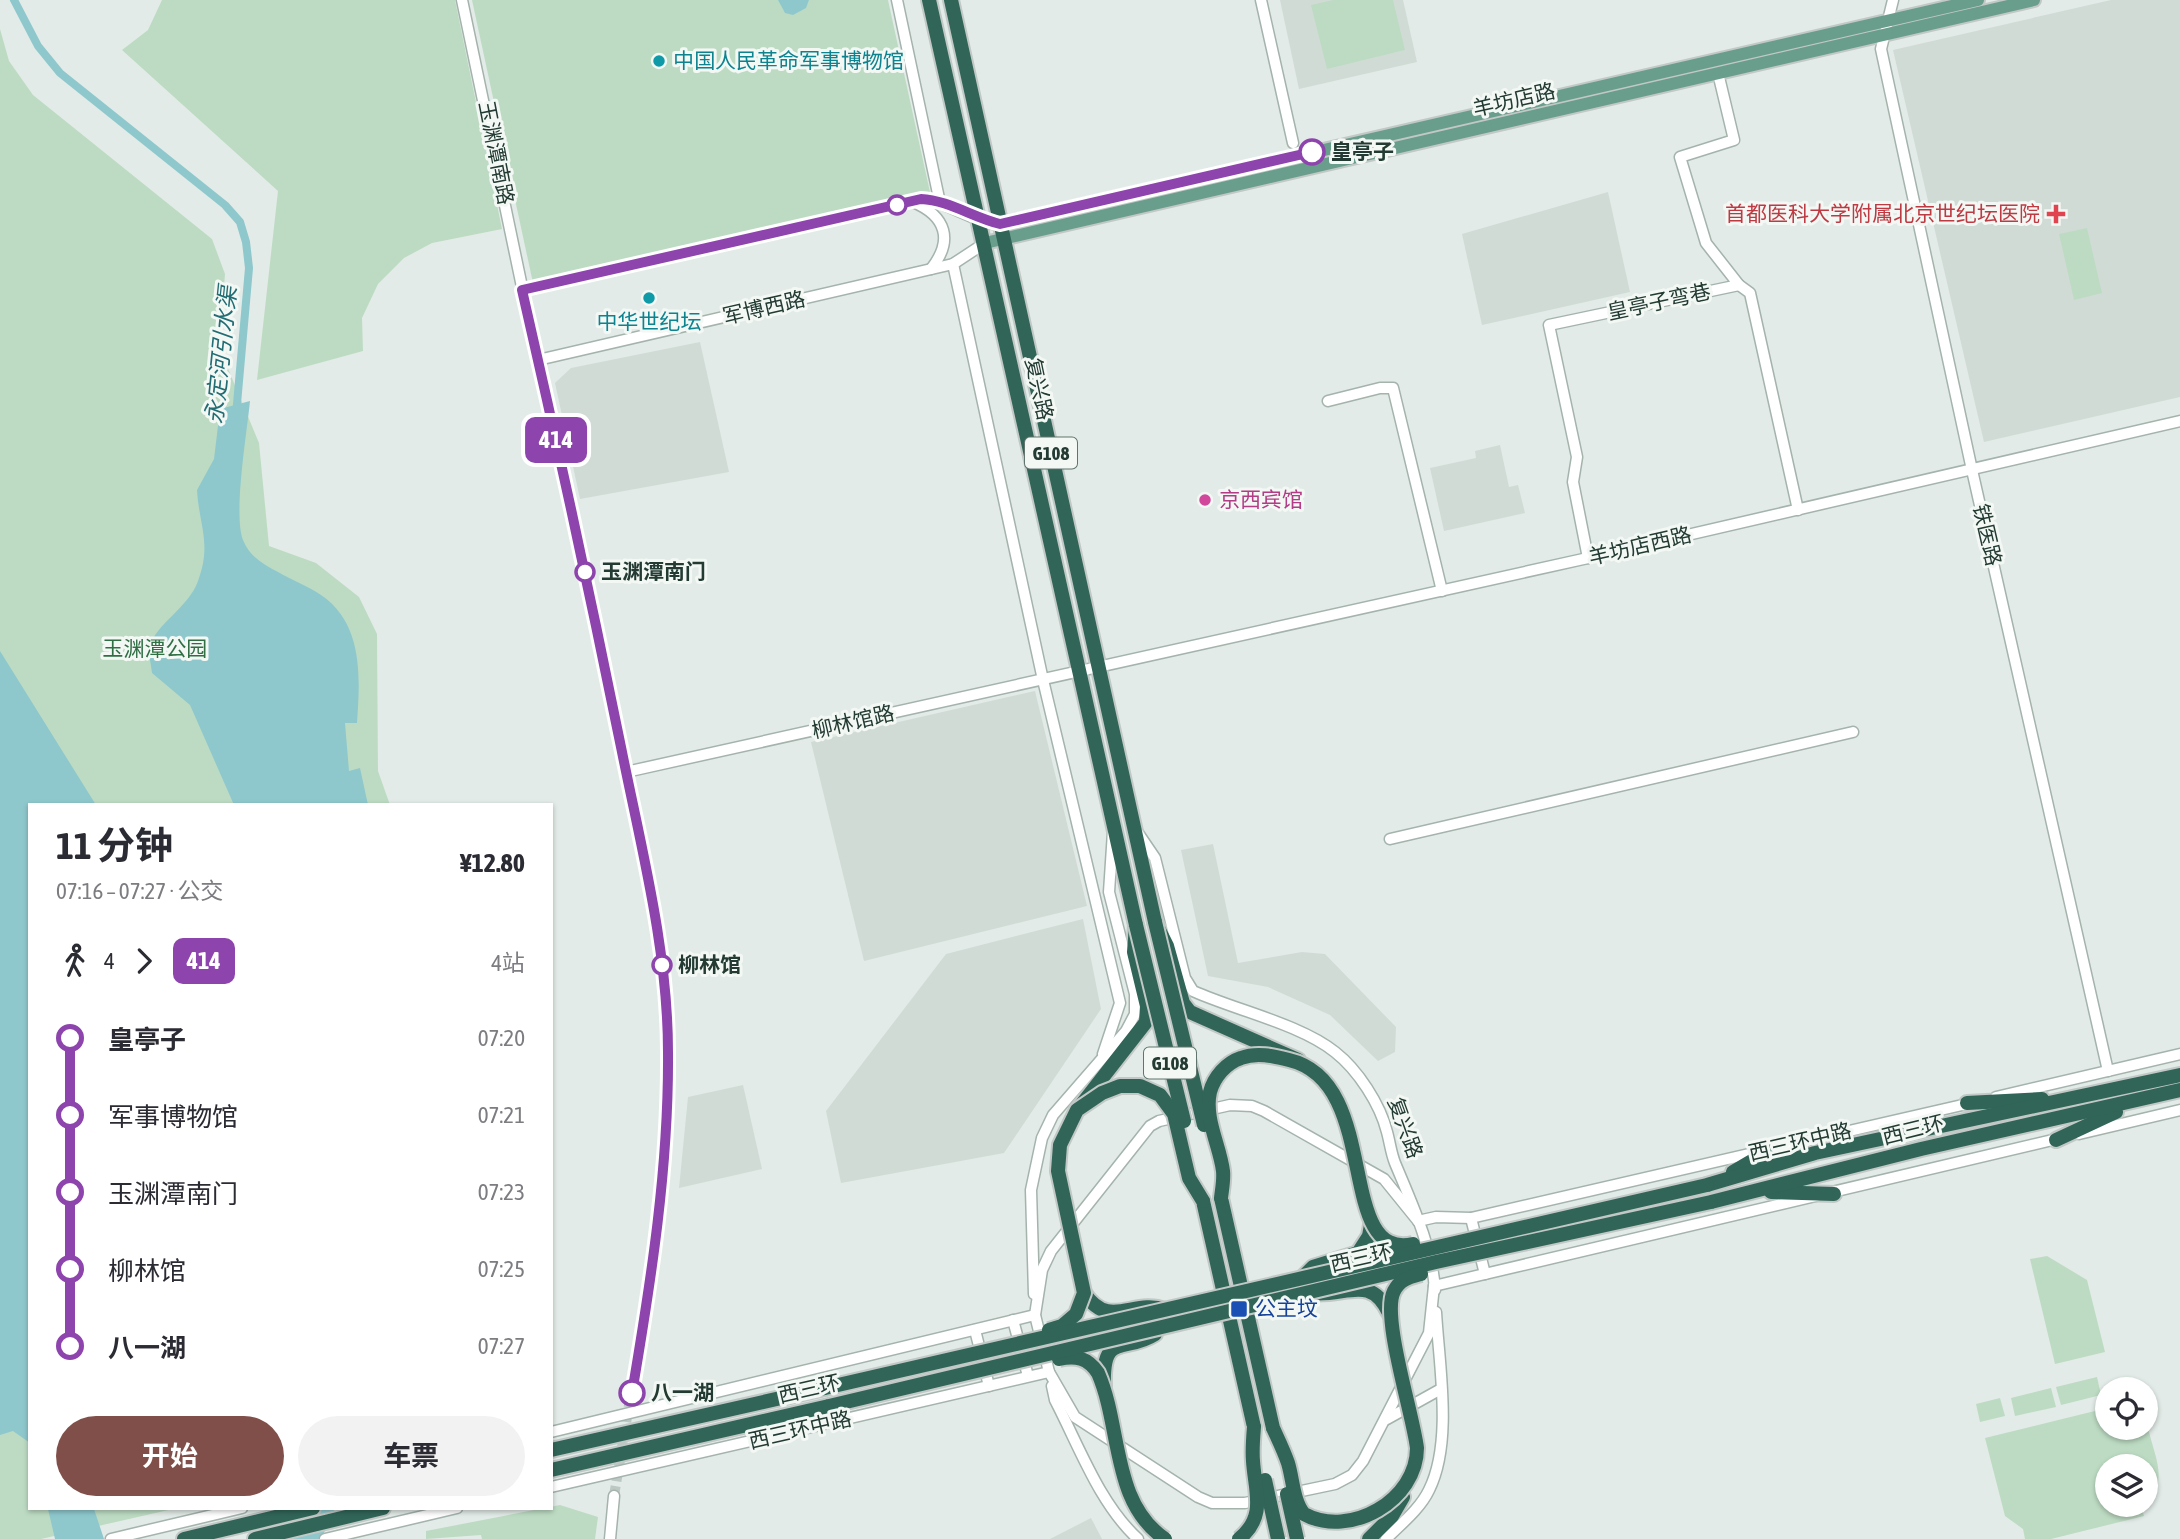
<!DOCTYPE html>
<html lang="zh">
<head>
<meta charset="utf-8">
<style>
  body { margin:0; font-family:"Asap Condensed","Noto Sans SC",sans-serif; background:#f2f2f3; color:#2b2b33; height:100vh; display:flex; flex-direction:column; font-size:26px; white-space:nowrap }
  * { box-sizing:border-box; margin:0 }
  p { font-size:23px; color:#7c7c81 }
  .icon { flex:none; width:38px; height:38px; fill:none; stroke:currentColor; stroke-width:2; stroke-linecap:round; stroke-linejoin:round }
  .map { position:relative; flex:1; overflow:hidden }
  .details { position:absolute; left:28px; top:803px; width:525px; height:707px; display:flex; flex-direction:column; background:#fff; border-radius:0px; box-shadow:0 2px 5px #0004 }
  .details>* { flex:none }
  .badge { padding:0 14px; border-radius:10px; font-size:24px; line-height:46px }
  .buttons { position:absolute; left:2095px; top:1377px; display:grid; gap:14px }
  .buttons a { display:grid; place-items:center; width:63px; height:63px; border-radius:50%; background:#fff; box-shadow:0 2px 5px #0004; font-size:35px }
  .map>.badge { position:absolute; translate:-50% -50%; box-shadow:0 0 0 4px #fff }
  .legs { display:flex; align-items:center; gap:10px; height:77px; padding:0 28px; font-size:23px }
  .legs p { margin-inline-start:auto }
  .head { display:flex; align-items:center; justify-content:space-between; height:119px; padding:0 28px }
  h1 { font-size:38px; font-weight:700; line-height:52px }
  .primary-button { display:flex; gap:14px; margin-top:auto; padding:14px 28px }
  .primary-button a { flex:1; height:80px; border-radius:42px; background:#804f49; color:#fff; font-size:28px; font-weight:700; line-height:80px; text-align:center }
  .primary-button a+a { background:#f2f2f3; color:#2b2b33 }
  ul { padding:0 28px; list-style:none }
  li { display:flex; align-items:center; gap:24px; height:77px; font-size:26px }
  li i { display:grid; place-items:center; width:10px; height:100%; margin:0 9px; background:currentColor }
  li i::after { content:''; width:18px; height:18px; margin:-9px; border:5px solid; border-radius:50%; background:#fff }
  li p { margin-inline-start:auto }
  li:first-child i { background:linear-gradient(#0000 50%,currentColor 0) }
  li:last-child i { background:linear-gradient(currentColor 50%,#0000 0) }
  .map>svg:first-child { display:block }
  .built { fill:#d1dbd6 }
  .green { fill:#bddbc3; fill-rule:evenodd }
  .water { fill:#8ec8cd }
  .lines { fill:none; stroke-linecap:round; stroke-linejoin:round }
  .canal { stroke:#8ec8cd; stroke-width:8 }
  .minor-tunnel { stroke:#bcc8c3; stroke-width:10; stroke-dasharray:10 5; stroke-linecap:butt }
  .minor-casing { stroke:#a5b3ad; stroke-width:13 }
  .major-casing { stroke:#c1c8c6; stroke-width:16 }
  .highway-casing { stroke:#c1c8c6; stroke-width:18 }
  .minor { stroke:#fff; stroke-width:10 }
  .major { stroke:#6a9e8c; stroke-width:12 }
  .highway { stroke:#316557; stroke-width:14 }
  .highway-bridge-casing { stroke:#c1c8c6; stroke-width:18; stroke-linecap:butt }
  .highway-bridge { stroke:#316557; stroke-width:14 }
  .line-1-casing { stroke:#fff; stroke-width:16 }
  .line-1 { stroke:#8e44ad; stroke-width:10 }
  .culture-dot { fill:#0f9aa8; stroke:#f3f8f5; stroke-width:2.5 }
  .stop-1-dot { fill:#fff; stroke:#8e44ad; stroke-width:3.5 }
  .health-dot { fill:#e0444e; stroke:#f3f8f5; stroke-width:2.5 }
  .hotel-dot { fill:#d1479c; stroke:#f3f8f5; stroke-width:2.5 }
  .transit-dot { fill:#1a4fb4; stroke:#f3f8f5; stroke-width:2.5 }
  .labels { text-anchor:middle; stroke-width:6; stroke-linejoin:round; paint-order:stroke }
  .shield { fill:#f3f8f5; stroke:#61746d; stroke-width:2 }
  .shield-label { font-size:19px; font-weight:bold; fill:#233b33 }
  .culture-label { font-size:21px; fill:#0d838f; stroke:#f3f8f5; text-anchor:start }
  .street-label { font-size:21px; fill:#233b33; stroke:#f3f8f5 }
  .stop-label { font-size:21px; font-weight:bold; fill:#233b33; stroke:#f3f8f5; text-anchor:start }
  .health-label { font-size:21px; fill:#be3a42; stroke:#f3f8f5; text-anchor:end }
  .hotel-label { font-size:21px; fill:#b23c85; stroke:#f3f8f5; text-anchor:start }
  .park-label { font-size:21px; fill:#306f44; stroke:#f3f8f5 }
  .transit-label { font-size:21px; fill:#164399; stroke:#f3f8f5; text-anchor:start }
  .water-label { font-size:23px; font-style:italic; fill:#226c73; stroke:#f3f8f5 }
</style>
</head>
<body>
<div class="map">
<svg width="2180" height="1539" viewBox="0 0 2180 1539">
  <rect width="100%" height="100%" fill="#e2ebe7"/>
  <!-- built -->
  <g class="built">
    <polygon points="1280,0 1403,0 1417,62 1299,89"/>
    <polygon points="2111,0 2180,0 2180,397 1984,442 1893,50"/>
    <polygon points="1608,192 1630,292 1482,325 1462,234"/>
    <polygon points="700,342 729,472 580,499 555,383 571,368"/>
    <polygon points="1500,445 1509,487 1518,485 1525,513 1444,531 1430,468 1476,458 1475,451"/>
    <polygon points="1035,691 1087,906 864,961 811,742"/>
    <polygon points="1213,844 1238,963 1302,952 1325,954 1396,1027 1395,1052 1378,1061 1330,1015 1268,987 1208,976 1181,850"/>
    <polygon points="1083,919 1101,1009 1004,1153 841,1183 826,1111 946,954"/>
    <polygon points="743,1085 762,1169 679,1188 688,1097"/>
    <polygon points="1091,1518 1102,1539 1050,1539"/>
  </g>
  <!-- green -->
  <g class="green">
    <polygon points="162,0 455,0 502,229 432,243 404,258 378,284 362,318 363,351 257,380 278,191 122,50 148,30"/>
    <polygon points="472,0 888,0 931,197 533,283"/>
    <polygon points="1333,0 1393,0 1405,50 1327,69 1311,5"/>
    <polygon points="0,29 9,61 33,95 212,239 225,274 219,347 259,443 269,546 316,563 359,597 377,634 378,771 390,805 30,805 30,1508 173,1509 41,1539 0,1539"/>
    <polygon points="2087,228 2102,293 2074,300 2059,234"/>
    <polygon points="2047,1256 2087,1280 2105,1352 2055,1364 2030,1259"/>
    <polygon points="2097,1377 2101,1395 2061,1405 2056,1387"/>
    <polygon points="2051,1388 2056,1407 2015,1416 2011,1398"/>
    <polygon points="2000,1398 2005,1416 1980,1422 1976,1404"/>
    <path d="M2107,1408V1428H2146V1423L2148,1428C2156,1462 2170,1482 2142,1509L2144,1516L2051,1539H2025L2023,1529L2005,1516L1985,1438ZM2107,1466H2146V1505H2107Z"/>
    <polygon points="560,1505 598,1517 595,1539 482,1539 481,1535 426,1539 426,1531"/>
  </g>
  <!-- water -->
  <g class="water">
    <polygon points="778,0 809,0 806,8 793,15 785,13"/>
    <path d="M250,401C247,432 233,515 243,540C250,557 263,564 278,572C292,580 308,586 321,595C364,624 360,679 357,723H345L349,771L360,768L368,805H234L190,705L152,673C151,664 148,653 150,646C155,625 189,607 198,581C212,544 199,525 197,490L214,459L220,409Z"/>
    <polygon points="0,651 96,805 30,805 30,1443 13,1431 0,1435"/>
    <polygon points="48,1509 94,1509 104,1539 55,1539"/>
    <polygon points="270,1509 335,1509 321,1539 253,1539"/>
  </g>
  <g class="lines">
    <!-- canal -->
    <polyline class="canal" points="14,0 38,46 60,73 225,205 240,222 246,242 249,268 236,415"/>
    <!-- minor-tunnel -->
    <g class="minor-tunnel">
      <polyline points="526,306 535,345"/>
      <polyline points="614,1496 630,1399"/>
    </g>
    <!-- minor casing -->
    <g class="minor-casing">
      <g id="minor">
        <polyline points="462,0 526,306"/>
        <polyline points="897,0 940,203"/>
        <polyline points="1261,0 1293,143"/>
        <polyline points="1893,0 1881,49 1972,470 2108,1071"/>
        <path d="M913,202C946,216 954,240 931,269"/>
        <polyline points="953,264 1043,680 1120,1003 1103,1054"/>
        <polyline points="1739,285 1750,293 1798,510"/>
        <polyline points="522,290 921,199 940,203 979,220"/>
        <path d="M535,345C568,492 600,639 629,787C646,874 668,962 668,1052C669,1168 650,1285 630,1399"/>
        <polyline points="538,360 953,264 985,243"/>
        <polyline points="1328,401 1380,388 1393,388 1442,591"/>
        <polyline points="1588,558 1573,482 1577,457 1549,325 1739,285 1706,243 1680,157 1734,140 1718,73"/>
        <polyline points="626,772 1588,558 2180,421"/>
        <path d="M1138,833L1155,858L1185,978L1193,991C1235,1010 1300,1024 1335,1052C1358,1070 1380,1104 1387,1132C1390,1143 1391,1153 1395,1163C1412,1204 1432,1246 1435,1290"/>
        <polyline points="1390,839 1853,732"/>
        <polyline points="1996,1097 2180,1054"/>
        <polyline points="2079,1134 2180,1110"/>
        <polyline points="1471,1218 1485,1274"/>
        <polyline points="1418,1221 1384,1179 1264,1111 1252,1106 1230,1105 1159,1121 1150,1126 1051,1251 1042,1270 1035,1315 1049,1372 1075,1417 1198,1497 1212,1503 1245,1503 1335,1484 1352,1475 1363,1461 1429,1333 1434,1286"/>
        <polyline points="1418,1221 1436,1217 1471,1218 1971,1103"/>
        <polyline points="1434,1286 2061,1138"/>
        <polyline points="1034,1294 1031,1190 1042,1138 1053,1115 1126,1031 1135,1014 1135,994 1109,892 1113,832"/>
        <polyline points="1013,1320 1028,1376"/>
        <polyline points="975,1330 989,1386"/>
        <path d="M1052,1386L1055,1400C1079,1446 1099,1503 1138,1539"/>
        <polyline points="1387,1419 1441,1389"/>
        <polyline points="551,1432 1035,1315"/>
        <polyline points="551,1487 1049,1372"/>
        <polyline points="111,1539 242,1508"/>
        <polyline points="325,1539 457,1508"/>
        <polyline points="610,1539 614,1496"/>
        <path d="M1386,1539C1401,1524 1420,1509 1429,1490C1453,1442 1439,1365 1436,1312"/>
      </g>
    </g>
    <!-- major casing -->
    <g class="major-casing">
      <g id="major">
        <polyline points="979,220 1001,224 1978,0"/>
        <polyline points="985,243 2034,0"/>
      </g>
    </g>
    <!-- highway casing -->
    <g class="highway-casing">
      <g id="highway">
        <polyline points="929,0 1136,925 1134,952 1147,1006 1146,1022 1078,1109"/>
        <polyline points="951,0 1155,922 1167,946 1183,1003 1190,1012 1298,1060"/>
        <polyline points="1967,1103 2042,1099"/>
        <polyline points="2056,1140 2116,1112"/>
        <polyline points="1733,1172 1774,1148"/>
        <polyline points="1707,1185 1815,1153 2180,1075"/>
        <polyline points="1771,1192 1834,1194"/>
        <polyline points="1221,1198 1273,1428"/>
        <polyline points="1203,1201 1254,1427"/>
        <polyline points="1711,1202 1921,1149 2180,1090"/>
        <polyline points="1302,1278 1313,1267 1358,1253 1369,1236 1371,1225"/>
        <path d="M1084,1293C1110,1331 1133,1298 1165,1310"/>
        <path d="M1311,1293C1346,1297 1370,1273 1389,1313"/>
        <path d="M1104,1387C1102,1330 1124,1354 1155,1334"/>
        <polyline points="551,1450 825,1388"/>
        <polyline points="551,1470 829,1406"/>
        <polyline points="184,1539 313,1508"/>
        <polyline points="255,1539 383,1508"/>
        <polyline points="1369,1539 1392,1516 1403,1497"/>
      </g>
    </g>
    <!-- minor -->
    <use href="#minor" class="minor"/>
    <!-- major -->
    <use href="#major" class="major"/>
    <!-- highway -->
    <use href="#highway" class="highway"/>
    <!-- highway-bridge casing -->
    <g class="highway-bridge-casing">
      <g id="highway-bridge">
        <polyline points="1155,922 1204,1125"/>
        <polyline points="1136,925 1184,1121"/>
        <path d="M1221,1198C1222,1189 1224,1180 1223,1171C1220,1146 1204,1118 1210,1092C1214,1077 1226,1063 1241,1058C1257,1052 1273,1056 1289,1060C1383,1082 1334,1261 1413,1244"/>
        <polyline points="1049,1330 1062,1326 1076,1314 1084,1293 1058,1171 1060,1145 1077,1110 1102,1093 1120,1086 1140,1086 1160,1095 1174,1114 1189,1178 1203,1201"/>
        <path d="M1059,1359C1076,1355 1088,1358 1098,1373C1122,1428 1111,1502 1165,1539"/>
        <polyline points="825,1388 1707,1185"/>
        <polyline points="829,1406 1436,1262 1711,1202"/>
        <path d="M1273,1428C1278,1439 1284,1451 1288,1463C1293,1479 1293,1501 1304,1514C1350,1539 1417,1500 1417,1448C1413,1414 1381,1316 1394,1291C1400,1279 1410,1277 1421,1274"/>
        <polyline points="1265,1480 1278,1539"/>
        <polyline points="1287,1494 1297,1539"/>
        <path d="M1239,1539C1267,1516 1255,1492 1253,1461C1252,1450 1253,1439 1254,1427"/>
      </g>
    </g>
    <!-- highway-bridge -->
    <use href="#highway-bridge" class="highway-bridge"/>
  </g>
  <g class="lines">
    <!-- line-1 casing -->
    <g class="line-1-casing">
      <path id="line-1" d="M632,1393C651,1281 669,1166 668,1052C668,949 641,847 621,747C590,594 557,442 522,290L921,199C948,200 974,218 1000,224L1312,152"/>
    </g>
    <!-- line-1 -->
    <use href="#line-1" class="line-1"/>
  </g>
  <!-- markers -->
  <g class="culture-dot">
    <circle cx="659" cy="61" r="7"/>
    <circle cx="649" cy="298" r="7"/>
  </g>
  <g class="stop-1-dot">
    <circle cx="1312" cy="152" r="12"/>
    <circle cx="897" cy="205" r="9"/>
    <circle cx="585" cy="572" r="9"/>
    <circle cx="662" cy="965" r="9"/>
    <circle cx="632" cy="1393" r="12"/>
  </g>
  <path class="health-dot" d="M2052.5 203.5h7v7h7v7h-7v7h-7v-7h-7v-7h7z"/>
  <circle class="hotel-dot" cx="1205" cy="500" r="7"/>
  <rect class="transit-dot" x="1230" y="1300" width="18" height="18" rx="3.5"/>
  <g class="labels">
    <!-- shield labels -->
    <g class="shield">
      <rect x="1025" y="437.5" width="52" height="31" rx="5"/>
      <rect x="1144" y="1047.5" width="52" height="31" rx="5"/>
    </g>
    <g class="shield-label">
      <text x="1051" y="460">G108</text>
      <text x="1170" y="1070">G108</text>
    </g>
    <!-- culture labels -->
    <g class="culture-label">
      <text x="673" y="68">中国人民革命军事博物馆</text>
      <text x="649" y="329" text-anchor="middle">中华世纪坛</text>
    </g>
    <!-- street labels -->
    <g class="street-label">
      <text transform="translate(1514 100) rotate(-13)" y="7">羊坊店路</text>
      <text transform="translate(496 153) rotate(79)" y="7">玉渊潭南路</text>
      <text transform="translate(1659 302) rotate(-12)" y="7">皇亭子弯巷</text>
      <text transform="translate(764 308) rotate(-13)" y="7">军博西路</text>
      <text transform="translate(1039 389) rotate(78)" y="7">复兴路</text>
      <text transform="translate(1987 535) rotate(77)" y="7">铁医路</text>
      <text transform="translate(1640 546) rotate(-13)" y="7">羊坊店西路</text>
      <text transform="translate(853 722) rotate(-13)" y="7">柳林馆路</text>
      <text transform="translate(1405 1128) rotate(70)" y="7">复兴路</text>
      <text transform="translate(1913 1130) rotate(-14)" y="7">西三环</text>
      <text transform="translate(1800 1142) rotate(-13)" y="7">西三环中路</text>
      <text transform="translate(1361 1258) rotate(-13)" y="7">西三环</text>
      <text transform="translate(809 1389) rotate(-13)" y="7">西三环</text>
      <text transform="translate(800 1430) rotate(-13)" y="7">西三环中路</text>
    </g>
    <!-- stop labels -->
    <g class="stop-label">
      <text x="1331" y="159">皇亭子</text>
      <text x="601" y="579">玉渊潭南门</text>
      <text x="678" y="972">柳林馆</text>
      <text x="651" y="1400">八一湖</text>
    </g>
    <!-- health labels -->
    <g class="health-label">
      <text x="2040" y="221">首都医科大学附属北京世纪坛医院</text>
    </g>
    <!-- hotel labels -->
    <g class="hotel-label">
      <text x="1219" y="507">京西宾馆</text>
    </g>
    <!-- park labels -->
    <g class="park-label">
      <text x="155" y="656">玉渊潭公园</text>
    </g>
    <!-- transit labels -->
    <g class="transit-label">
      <text x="1255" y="1316">公主坟</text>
    </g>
    <!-- water labels -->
    <g class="water-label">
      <text transform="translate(221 355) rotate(-84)" y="8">永定河引水渠</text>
    </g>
  </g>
</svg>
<div class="buttons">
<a><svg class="icon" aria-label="locate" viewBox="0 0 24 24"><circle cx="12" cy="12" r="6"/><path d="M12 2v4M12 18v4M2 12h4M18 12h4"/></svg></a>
<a><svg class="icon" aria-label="layers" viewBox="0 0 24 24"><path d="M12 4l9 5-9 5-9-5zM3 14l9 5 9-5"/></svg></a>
</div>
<b class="badge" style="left:556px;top:440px;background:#8e44ad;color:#fff">414</b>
<section class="details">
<div class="head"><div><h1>11 分钟</h1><p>07:16 – 07:27 · 公交</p></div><b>¥12.80</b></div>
<div class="legs"><svg class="icon" aria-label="walk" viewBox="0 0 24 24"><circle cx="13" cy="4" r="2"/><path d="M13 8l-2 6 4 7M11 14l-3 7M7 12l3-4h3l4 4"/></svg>4<svg class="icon" aria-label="forward" viewBox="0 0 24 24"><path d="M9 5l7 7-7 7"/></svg><b class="badge" style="background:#8e44ad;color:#fff">414</b><p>4站</p></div>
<ul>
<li><i style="color:#8e44ad"></i><b>皇亭子</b><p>07:20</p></li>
<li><i style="color:#8e44ad"></i><span>军事博物馆</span><p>07:21</p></li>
<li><i style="color:#8e44ad"></i><span>玉渊潭南门</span><p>07:23</p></li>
<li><i style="color:#8e44ad"></i><span>柳林馆</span><p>07:25</p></li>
<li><i style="color:#8e44ad"></i><b>八一湖</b><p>07:27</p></li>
</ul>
<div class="primary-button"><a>开始</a><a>车票</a></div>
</section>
</div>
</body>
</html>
